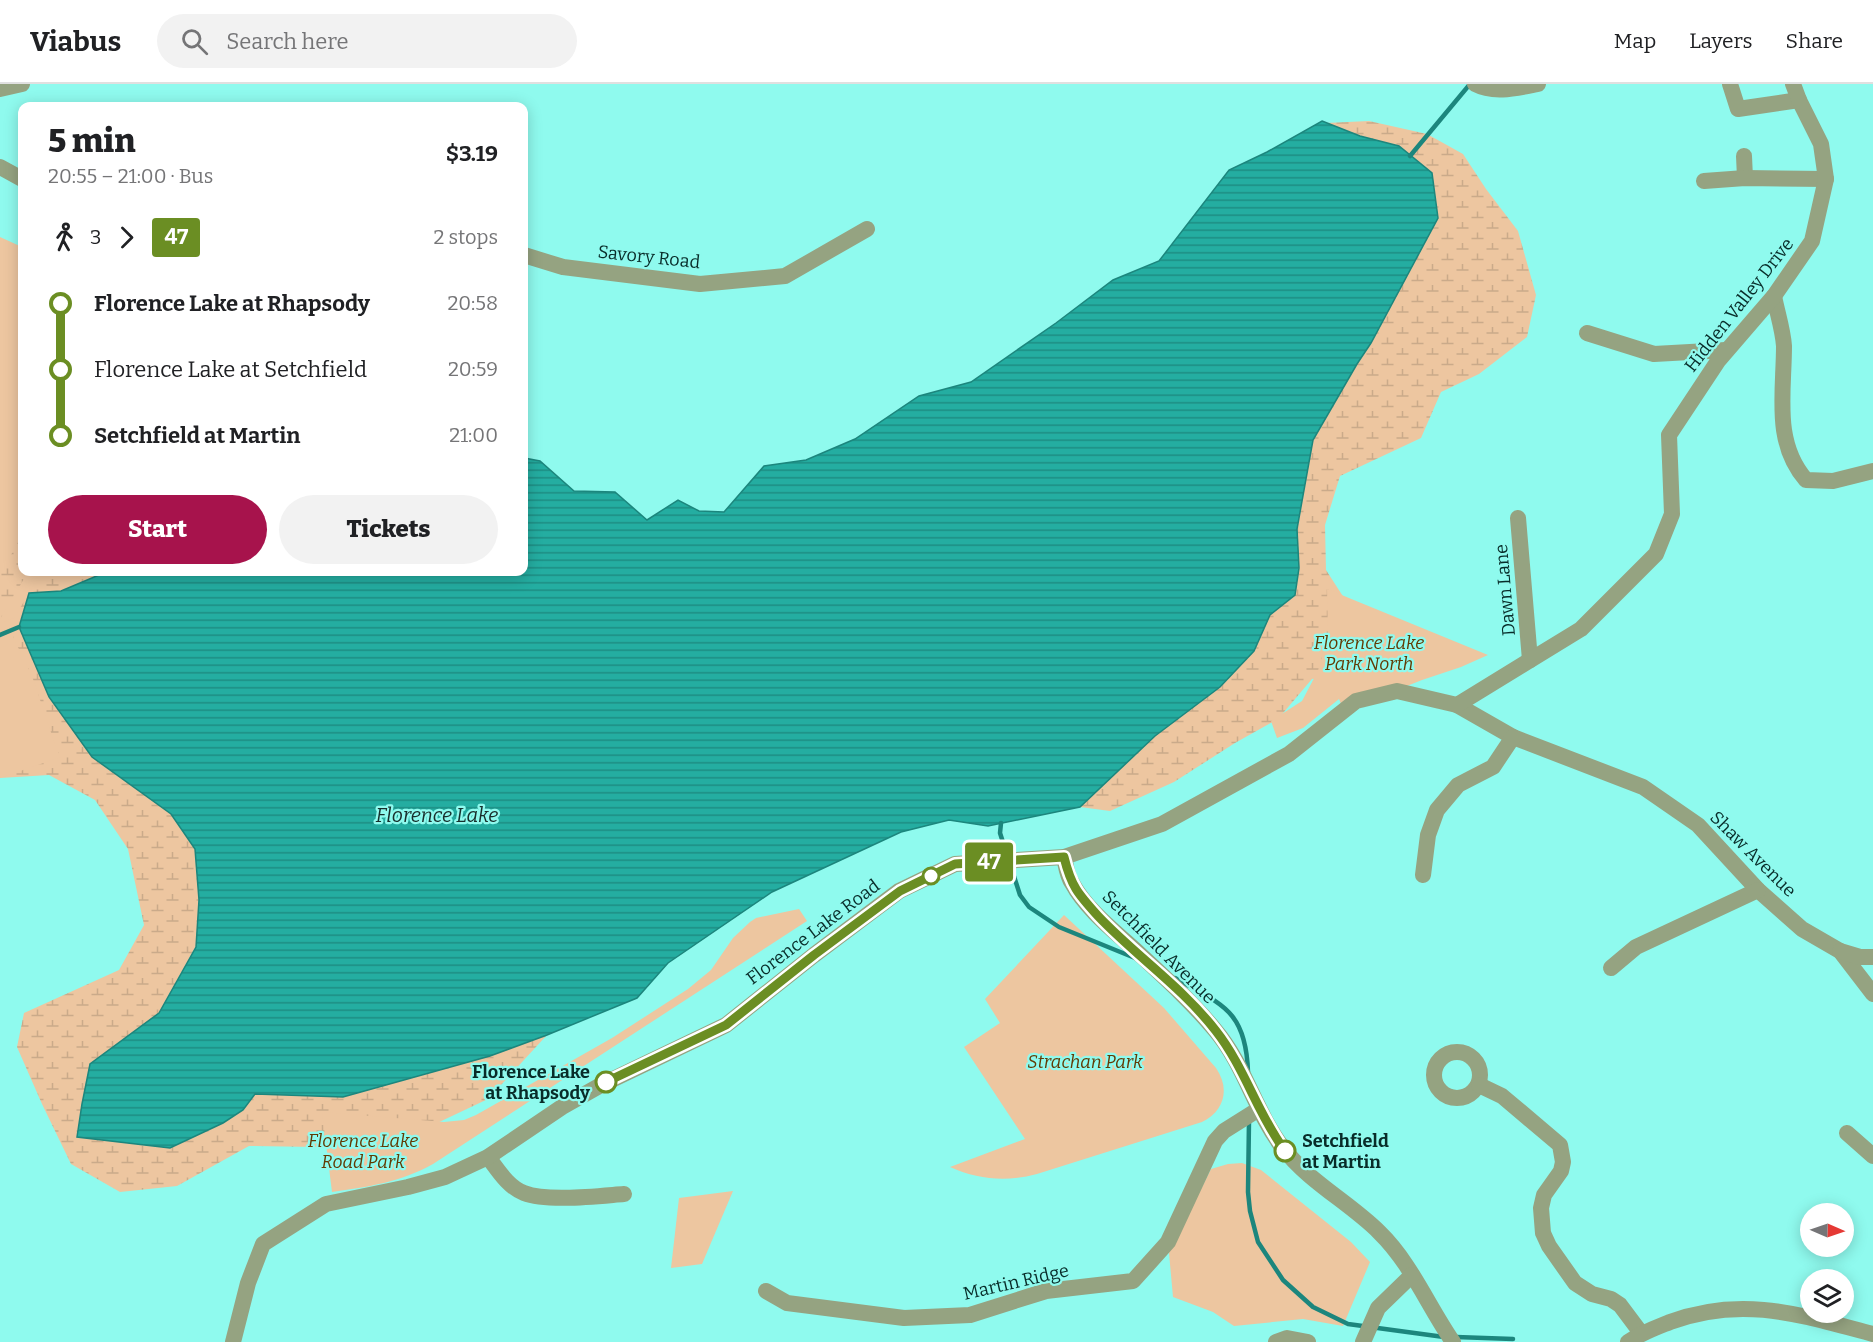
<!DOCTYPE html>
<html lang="en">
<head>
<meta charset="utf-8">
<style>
  body { margin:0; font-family:Bitter,serif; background:#f2f2f2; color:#202124; height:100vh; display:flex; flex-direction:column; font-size:22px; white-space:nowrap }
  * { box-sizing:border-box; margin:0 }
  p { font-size:20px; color:#757577 }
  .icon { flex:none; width:33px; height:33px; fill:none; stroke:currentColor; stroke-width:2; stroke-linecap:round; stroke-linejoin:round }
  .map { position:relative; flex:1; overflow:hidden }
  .sheet { position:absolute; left:18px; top:18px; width:510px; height:474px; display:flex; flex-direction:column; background:#fff; border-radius:12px; box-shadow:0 3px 15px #0003 }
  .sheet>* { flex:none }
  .badge { padding:0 12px; border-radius:4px; font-size:21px; line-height:39px }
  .needle { width:39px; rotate:92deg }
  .controls { position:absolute; left:1800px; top:1119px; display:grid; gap:12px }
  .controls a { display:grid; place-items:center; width:54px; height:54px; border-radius:50%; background:#fff; box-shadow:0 3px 15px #0003; font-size:30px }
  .map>.badge { position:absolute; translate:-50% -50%; box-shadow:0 0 0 3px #fff }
  .legs { display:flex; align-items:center; gap:9px; height:66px; padding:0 30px; font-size:20px }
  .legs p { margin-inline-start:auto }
  .head { display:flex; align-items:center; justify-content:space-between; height:102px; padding:0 30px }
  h1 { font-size:33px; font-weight:800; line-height:45px }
  .cta { display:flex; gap:12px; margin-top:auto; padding:12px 30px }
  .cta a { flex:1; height:69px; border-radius:36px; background:#a7134c; color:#fff; font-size:24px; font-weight:800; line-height:69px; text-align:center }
  .cta a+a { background:#f2f2f2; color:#202124 }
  ul { padding:0 30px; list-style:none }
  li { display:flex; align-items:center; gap:21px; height:66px; font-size:22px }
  li i { display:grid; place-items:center; width:9px; height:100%; margin:0 8px; background:currentColor }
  li i::after { content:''; width:15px; height:15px; margin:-8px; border:4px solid; border-radius:50%; background:#fff }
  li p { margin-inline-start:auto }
  li:first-child i { background:linear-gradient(#0000 50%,currentColor 0) }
  li:last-child i { background:linear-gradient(currentColor 50%,#0000 0) }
  header { display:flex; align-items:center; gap:36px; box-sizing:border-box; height:84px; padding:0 30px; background:#fff; border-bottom:2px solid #e0e0e0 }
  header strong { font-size:28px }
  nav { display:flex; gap:33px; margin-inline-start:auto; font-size:21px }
  .search { width:420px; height:54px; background:#f2f2f2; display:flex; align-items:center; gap:15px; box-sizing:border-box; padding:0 21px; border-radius:33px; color:#757577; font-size:22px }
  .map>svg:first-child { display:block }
  .wetland { fill:url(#wetland-marsh) }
  .park { fill:#edc6a0 }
  .water { fill:url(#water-rules); stroke:#1c867d; stroke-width:1.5 }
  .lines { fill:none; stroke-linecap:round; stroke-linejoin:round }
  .stream { stroke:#1c867d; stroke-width:4.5 }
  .minor { stroke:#95a381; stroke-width:16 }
  .tertiary { stroke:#95a381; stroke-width:16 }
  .line-1-casing { stroke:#fff; stroke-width:14 }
  .line-1 { stroke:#6b8e23; stroke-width:9 }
  .stop-1-dot { fill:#fff; stroke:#6b8e23; stroke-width:3 }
  .labels { text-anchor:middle; stroke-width:4.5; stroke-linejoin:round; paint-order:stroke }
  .street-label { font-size:18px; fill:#082c29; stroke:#8ffaee }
  .park-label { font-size:18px; font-style:italic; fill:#623a03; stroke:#8ffaee }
  .stop-label { font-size:18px; font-weight:bold; fill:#082c29; stroke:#8ffaee; text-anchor:end }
  .water-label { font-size:20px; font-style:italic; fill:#182e2b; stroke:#8ffaee }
</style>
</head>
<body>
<header>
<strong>Viabus</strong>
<div class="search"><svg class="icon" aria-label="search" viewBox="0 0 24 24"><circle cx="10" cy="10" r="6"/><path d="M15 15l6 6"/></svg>Search here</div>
<nav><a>Map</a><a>Layers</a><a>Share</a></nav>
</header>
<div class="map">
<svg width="1873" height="1258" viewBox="0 0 1873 1258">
  <defs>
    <pattern id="wetland-marsh" width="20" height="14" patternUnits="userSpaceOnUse" patternTransform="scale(1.5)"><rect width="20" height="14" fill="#edc6a0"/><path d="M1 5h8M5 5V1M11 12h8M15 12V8" fill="none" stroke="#caaa8a"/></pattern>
    <pattern id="water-rules" width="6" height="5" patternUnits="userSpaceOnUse" patternTransform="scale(1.5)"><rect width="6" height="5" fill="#24ada1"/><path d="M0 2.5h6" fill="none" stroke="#1d8d83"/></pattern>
  </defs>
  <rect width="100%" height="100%" fill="#8ffaee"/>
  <!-- wetland -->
  <g class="wetland">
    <polygon points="1369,37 1427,50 1463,70 1486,105 1518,147 1536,211 1527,253 1479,290 1441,308 1421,354 1340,392 1325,441 1326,486 1346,517 1353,589 1312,595 1278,635 1235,659 1174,698 1110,727 1080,723 1155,652 1220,603 1254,567 1270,531 1295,511 1299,484 1297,445 1313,356 1357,280 1371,259 1438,134 1432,89 1399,62 1360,52 1326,39"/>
    <polygon points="0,177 22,208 22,488 106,488 61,507 29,509 92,673 171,730 195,765 199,816 196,862 159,929 90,980 82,1020 78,1053 170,1064 223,1039 243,1026 255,1010 343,1013 490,972 547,951 488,1015 416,1049 315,1063 249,1062 177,1102 120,1108 71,1080 42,1020 17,963 24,929 119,886 144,841 128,765 95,716 49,691 0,694"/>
  </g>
  <!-- park -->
  <g class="park">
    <polygon points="0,153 22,163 22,451 0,491"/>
    <polygon points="28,488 42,488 14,534 0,539 0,535"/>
    <polygon points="1327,505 1488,571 1461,583 1422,596 1344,627 1339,615 1303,644 1277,654 1271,637 1302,617 1321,581 1322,570 1328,551"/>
    <polygon points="0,543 13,552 15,557 32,592 57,666 61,673 0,694"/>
    <path d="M799,825L807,837L433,1080C401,1098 368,1103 332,1108L322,1028L444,1038L464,1036L476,1031L612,954L688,905L711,886L733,854L750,838L756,834Z"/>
    <path d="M1064,831L1164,924L1216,984C1230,1004 1225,1027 1202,1038L1037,1090C1007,1098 979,1096 950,1083L1025,1055L964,963L1000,939L985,915Z"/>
    <polygon points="1242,1079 1261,1086 1351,1158 1370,1178 1343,1242 1303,1235 1234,1242 1213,1228 1173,1213 1169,1169 1211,1085 1228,1080"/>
    <polygon points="733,1107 702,1180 671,1184 679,1114"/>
  </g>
  <!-- water -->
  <polygon class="water" points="1322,37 1360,52 1399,62 1432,89 1438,134 1371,259 1357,280 1313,356 1297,445 1299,484 1295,511 1270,531 1254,567 1220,603 1155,652 1080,723 988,742 949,736 901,748 772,808 668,879 637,914 547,951 490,972 343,1013 255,1010 243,1026 223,1039 170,1064 77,1053 82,1020 90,980 159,929 196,863 199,816 195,765 171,730 92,673 49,613 19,543 29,509 61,507 106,488 524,488 524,374 540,377 574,407 615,408 647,436 678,416 699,427 724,428 764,382 806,376 855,355 919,312 971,298 1056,239 1113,196 1159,177 1229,86 1267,68"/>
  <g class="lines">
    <!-- stream -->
    <g class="stream">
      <polyline points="1410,72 1470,0"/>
      <polyline points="0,551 19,543"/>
      <polyline points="1001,739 1000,749 1020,811 1029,823 1059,843 1135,874"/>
      <path d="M1175,894C1222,921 1246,926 1248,988"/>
      <polyline points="1249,1036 1248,1108 1250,1127 1258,1158 1283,1196 1313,1223 1348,1240 1444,1253"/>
      <polyline points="1456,1253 1513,1255"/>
    </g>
    <!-- minor -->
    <g class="minor">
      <path d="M1475,0C1494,10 1517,4 1538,0"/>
      <polyline points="1730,0 1738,25 1799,16"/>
      <polyline points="1744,72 1745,94"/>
      <polyline points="0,83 22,95"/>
      <polyline points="1704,97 1745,94 1826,95"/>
      <polyline points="524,171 563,183 700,200 785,192 867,145"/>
      <path d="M1774,212C1777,228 1783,246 1784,262C1784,309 1773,358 1806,396L1833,397L1873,387"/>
      <polyline points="1587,249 1654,270 1726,266"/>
      <polyline points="1518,434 1530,576"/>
      <polyline points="1457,621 1513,653 1643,703 1698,741 1758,806 1802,845 1840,867 1873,910"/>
      <path d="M1064,773C1066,782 1067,792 1072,799C1086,825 1113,846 1134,865C1162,891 1191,917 1215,946C1245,981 1255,1028 1283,1064C1309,1098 1350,1119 1379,1148C1411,1179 1428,1222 1453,1258"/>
      <polyline points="1423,791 1428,751 1437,726 1458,701 1493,683 1513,653"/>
      <polyline points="1840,867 1860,873 1873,873"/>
      <polyline points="1611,884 1636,863 1758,806"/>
      <circle cx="1457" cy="991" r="23"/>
      <polyline points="1479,1001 1502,1012 1560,1061 1563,1078 1561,1087 1544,1111 1541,1124 1543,1149 1549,1162 1575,1199 1592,1210 1611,1215 1620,1221 1641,1249"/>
      <polyline points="1847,1049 1873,1072"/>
      <path d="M488,1073C498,1086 508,1103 524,1109C547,1118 598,1112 624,1110"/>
      <polyline points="766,1207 787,1219 904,1234 970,1231 1046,1207 1133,1197 1168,1158 1215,1057 1224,1047 1259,1025"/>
      <polyline points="233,1258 248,1199 263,1160 326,1120 408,1103 445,1093 488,1073 562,1023 601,1001 726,941 814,871 899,807 955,780 1064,773 1162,740 1289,670 1356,617 1397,607 1457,621 1581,545 1656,470 1672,430 1669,351 1718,277 1774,212 1812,157 1826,95 1821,60 1799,16 1793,0"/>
      <polyline points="1276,1258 1287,1254 1308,1258"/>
      <polyline points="1363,1258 1378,1224 1412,1191"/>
      <path d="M1628,1258C1641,1249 1655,1244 1670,1238C1743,1211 1801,1231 1873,1250"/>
    </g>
    <!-- tertiary -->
    <polyline class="tertiary" points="0,5 22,0"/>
  </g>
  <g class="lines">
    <!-- line-1 casing -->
    <g class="line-1-casing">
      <path id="line-1" d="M606,998L726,941L814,871L900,807L955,780L1064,773C1071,802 1078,810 1098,832C1136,872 1182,903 1216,947C1245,984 1257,1029 1285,1067"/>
    </g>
    <!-- line-1 -->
    <use href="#line-1" class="line-1"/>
  </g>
  <!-- markers -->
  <g class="stop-1-dot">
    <circle cx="931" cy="792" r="8"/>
    <circle cx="606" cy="998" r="10"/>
    <circle cx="1285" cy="1067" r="10"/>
  </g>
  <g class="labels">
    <!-- street labels -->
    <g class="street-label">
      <text transform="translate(649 173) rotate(6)" y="6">Savory Road</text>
      <text transform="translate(1739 221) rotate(-52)" y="6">Hidden Valley Drive</text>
      <text transform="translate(1505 506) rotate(-95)" y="6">Dawn Lane</text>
      <text transform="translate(1753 770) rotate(45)" y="6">Shaw Avenue</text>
      <text transform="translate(813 848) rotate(-37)" y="6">Florence Lake Road</text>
      <text transform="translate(1159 863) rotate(45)" y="6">Setchfield Avenue</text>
      <text transform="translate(1016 1198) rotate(-13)" y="6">Martin Ridge</text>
    </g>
    <!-- park labels -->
    <g class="park-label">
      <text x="1369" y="565">Florence Lake<tspan x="1369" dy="21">Park North</tspan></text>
      <text x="1085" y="984">Strachan Park</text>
      <text x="363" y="1063">Florence Lake<tspan x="363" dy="21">Road Park</tspan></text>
    </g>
    <!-- stop labels -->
    <g class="stop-label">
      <text x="590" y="994">Florence Lake<tspan x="590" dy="21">at Rhapsody</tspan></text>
      <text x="1302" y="1063" text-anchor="start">Setchfield<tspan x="1302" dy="21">at Martin</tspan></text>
    </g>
    <!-- water labels -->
    <g class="water-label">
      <text x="437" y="738">Florence Lake</text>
    </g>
  </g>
</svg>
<div class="controls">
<a><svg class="needle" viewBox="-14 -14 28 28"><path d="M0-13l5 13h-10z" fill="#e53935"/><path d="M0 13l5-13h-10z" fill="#757577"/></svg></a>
<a><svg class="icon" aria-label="layers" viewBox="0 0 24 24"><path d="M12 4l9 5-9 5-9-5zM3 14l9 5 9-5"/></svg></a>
</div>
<b class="badge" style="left:989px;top:778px;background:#6b8e23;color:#fff">47</b>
<section class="sheet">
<div class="head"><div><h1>5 min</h1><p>20:55 – 21:00 · Bus</p></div><b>$3.19</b></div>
<div class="legs"><svg class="icon" aria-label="walk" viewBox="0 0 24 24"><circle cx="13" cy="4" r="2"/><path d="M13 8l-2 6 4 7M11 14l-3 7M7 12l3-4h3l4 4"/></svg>3<svg class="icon" aria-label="forward" viewBox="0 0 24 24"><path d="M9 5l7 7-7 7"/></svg><b class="badge" style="background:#6b8e23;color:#fff">47</b><p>2 stops</p></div>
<ul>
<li><i style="color:#6b8e23"></i><b>Florence Lake at Rhapsody</b><p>20:58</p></li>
<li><i style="color:#6b8e23"></i><span>Florence Lake at Setchfield</span><p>20:59</p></li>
<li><i style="color:#6b8e23"></i><b>Setchfield at Martin</b><p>21:00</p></li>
</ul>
<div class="cta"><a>Start</a><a>Tickets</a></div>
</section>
</div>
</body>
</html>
